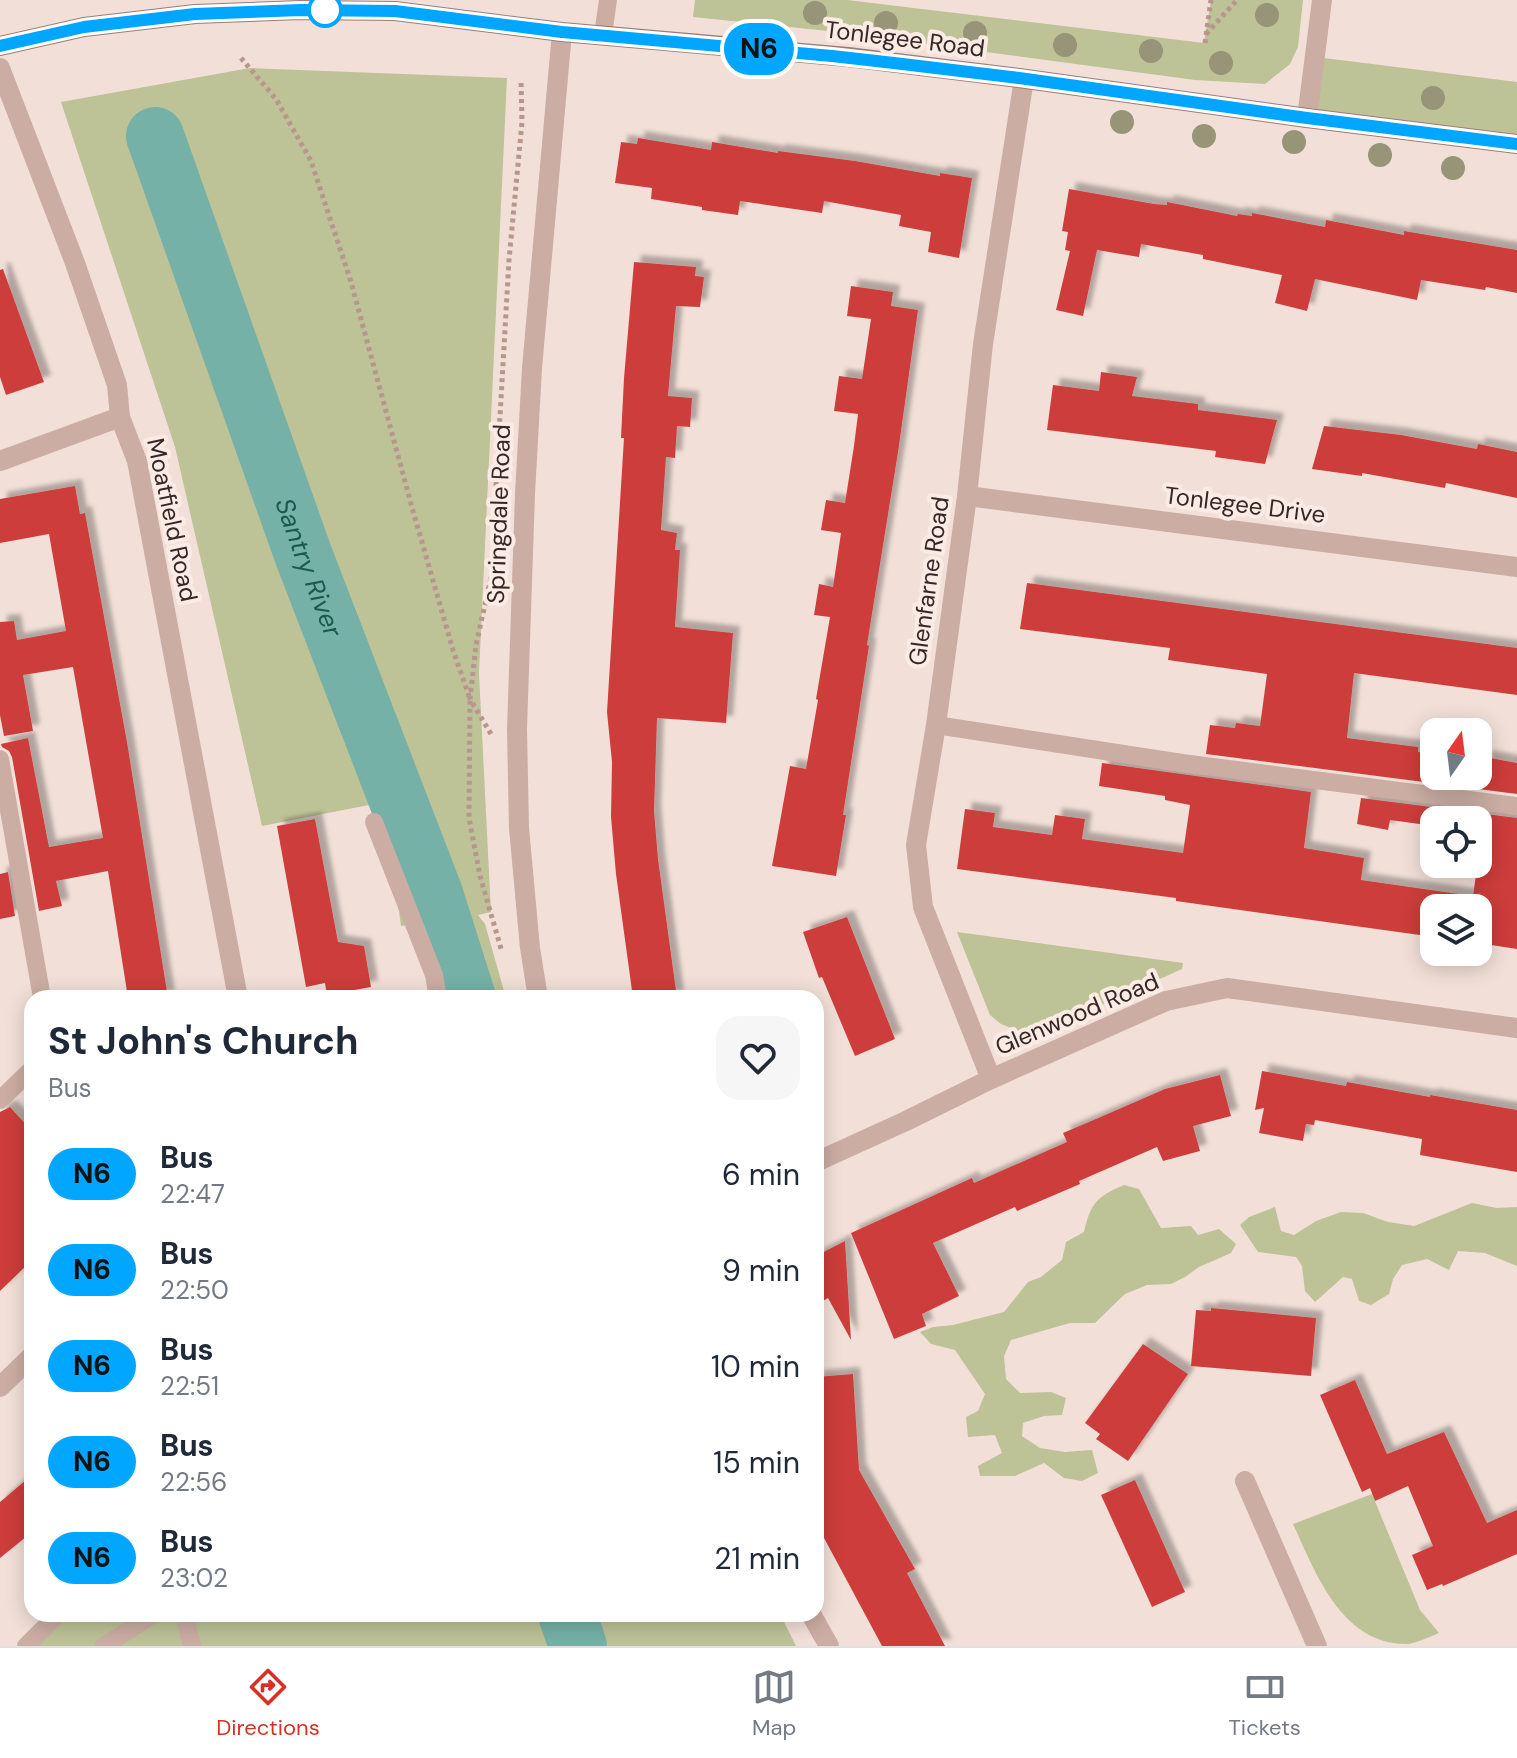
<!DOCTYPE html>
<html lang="en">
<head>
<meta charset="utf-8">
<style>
  body { margin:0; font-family:"DM Sans",sans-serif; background:#f6f6f7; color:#1f2937; height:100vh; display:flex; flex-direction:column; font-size:30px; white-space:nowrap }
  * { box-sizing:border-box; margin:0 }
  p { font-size:26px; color:#747a83 }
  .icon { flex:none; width:44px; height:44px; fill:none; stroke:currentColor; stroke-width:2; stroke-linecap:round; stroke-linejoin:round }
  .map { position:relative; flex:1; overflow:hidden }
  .panel { position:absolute; left:24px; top:990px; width:800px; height:632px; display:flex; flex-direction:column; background:#fff; border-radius:24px; box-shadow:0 4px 20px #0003 }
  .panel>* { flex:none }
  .badge { padding:0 16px; border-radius:26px; font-size:28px; line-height:52px }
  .needle { width:52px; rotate:14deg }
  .controls { position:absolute; left:1420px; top:718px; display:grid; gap:16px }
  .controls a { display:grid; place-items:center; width:72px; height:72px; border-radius:16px; background:#fff; box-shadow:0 4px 20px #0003; font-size:40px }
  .map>.badge { position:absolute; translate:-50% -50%; box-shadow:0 0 0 4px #fff }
  .round { display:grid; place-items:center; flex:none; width:84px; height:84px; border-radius:24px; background:#f6f6f7 }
  .summary { display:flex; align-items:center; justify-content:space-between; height:136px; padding:0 24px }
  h1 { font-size:38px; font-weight:700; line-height:60px }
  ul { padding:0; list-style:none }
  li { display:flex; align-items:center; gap:24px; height:96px; padding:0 24px }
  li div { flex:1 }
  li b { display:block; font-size:30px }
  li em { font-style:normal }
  li .badge { min-width:88px; font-weight:700; text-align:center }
  .tab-bar { display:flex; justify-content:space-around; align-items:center; height:112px; border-top:2px solid #e0e1e3; background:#fff; font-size:22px; color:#747a83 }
  .tab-bar a { display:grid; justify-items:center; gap:4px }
  .tab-bar .on { color:#d93025 }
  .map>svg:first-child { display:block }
  .green { fill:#bdc297 }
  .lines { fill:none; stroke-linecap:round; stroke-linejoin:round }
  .river { stroke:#75b1a6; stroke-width:58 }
  .building { fill:#cd3e3b; filter:url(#shadow) }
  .path { stroke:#b7968d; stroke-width:5; stroke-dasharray:4 4; stroke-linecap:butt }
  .service { stroke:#cbada3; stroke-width:18 }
  .minor { stroke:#cbada3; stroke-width:20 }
  .tertiary { stroke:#cbada3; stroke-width:20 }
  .secondary { stroke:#9f7b75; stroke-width:20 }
  .tree { fill:#989477 }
  .line-casing { stroke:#fff; stroke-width:18 }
  .line { stroke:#00a6ff; stroke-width:12 }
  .stop-dot { fill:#fff; stroke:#00a6ff; stroke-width:4 }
  .labels { text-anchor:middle; stroke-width:8; stroke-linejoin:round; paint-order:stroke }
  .street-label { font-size:24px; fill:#362726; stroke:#faebe4 }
  .water-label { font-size:26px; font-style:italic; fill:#19594f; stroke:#faebe4 }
</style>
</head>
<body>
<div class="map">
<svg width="1517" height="1646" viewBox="0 0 1517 1646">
  <defs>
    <filter id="shadow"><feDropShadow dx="7" dy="-7" stdDeviation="2" flood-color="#0004"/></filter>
  </defs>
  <rect width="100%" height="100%" fill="#f2e0d8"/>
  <!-- green -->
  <g class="green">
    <polygon points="695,0 847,0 1204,43 1211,0 1303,0 1298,47 1290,64 1265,84 1195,80 828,31 693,17"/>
    <polygon points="1316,57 1517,82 1517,143 1308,118"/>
    <polygon points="250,68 507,78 479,673 491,912 478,915 485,924 506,998 448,998 428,922 401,926 384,802 262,826 175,447 61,102"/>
    <polygon points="957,932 1183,963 1182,969 1049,1029 1038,1032 1023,1032 1011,1028 1001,1024 990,1015"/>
    <path d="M1124,1185L1139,1189L1161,1228L1191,1226L1198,1235L1219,1229L1236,1244L1231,1253L1199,1267L1185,1277L1171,1284L1147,1285L1125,1294L1095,1323H1070L1011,1340L1004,1356L1006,1379L1020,1393L1051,1392L1066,1398L1062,1415L1044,1416L1023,1423L1022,1436L1040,1448L1065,1452L1092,1450L1098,1473L1082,1481L1064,1478L1044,1463L1015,1476H980L978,1466L1002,1453L995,1435L968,1437L966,1417L978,1411L985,1394L955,1350L931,1344L920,1332L933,1327L953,1325L1004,1312L1028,1282L1041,1277L1062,1260L1066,1242L1084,1232C1091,1203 1096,1197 1124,1185Z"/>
    <polygon points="1472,1203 1497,1208 1517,1207 1517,1266 1485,1253 1458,1251 1449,1270 1427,1259 1402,1265 1393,1279 1389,1294 1371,1305 1359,1301 1352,1279 1343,1277 1315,1302 1305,1291 1302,1266 1296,1257 1258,1252 1240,1225 1249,1217 1275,1207 1281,1231 1294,1235 1316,1221 1341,1212 1363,1213 1388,1222 1414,1226"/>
    <path d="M1372,1494L1420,1610L1439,1633C1429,1637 1419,1642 1409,1644C1341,1646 1315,1571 1293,1524Z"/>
    <polygon points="68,1614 780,1614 796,1646 38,1646"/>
  </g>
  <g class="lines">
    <!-- river -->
    <g class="river">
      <path id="s1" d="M155,136L303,554L434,894L467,998"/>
      <polyline points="567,1614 578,1646"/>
    </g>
  </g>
  <!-- building -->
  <g class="building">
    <polygon points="638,138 711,150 712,142 778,153 778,151 855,161 940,176 940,173 972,178 959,258 928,252 931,232 899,226 901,215 824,201 822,213 740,201 738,215 702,210 702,207 651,199 652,188 615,183 621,142 637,144"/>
    <polygon points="1069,189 1154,204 1167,205 1167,202 1237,216 1238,214 1252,216 1252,213 1325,227 1326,220 1404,235 1404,231 1517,250 1517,293 1486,287 1485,290 1421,280 1417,300 1315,279 1307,311 1275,303 1282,275 1203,259 1203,255 1141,244 1139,257 1097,250 1083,316 1056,310 1070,251 1065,250 1068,232 1062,231"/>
    <polygon points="634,262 696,267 695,276 704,277 700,307 676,306 668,396 692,398 690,427 677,426 675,458 666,457 661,530 677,533 675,550 680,550 675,627 733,633 726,723 657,718 654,811 658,859 677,998 633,998 616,874 611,817 612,762 607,712 624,438 621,438 624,378"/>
    <polygon points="3,269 44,382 6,395 0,377 0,270"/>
    <polygon points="851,286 893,292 891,306 918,310 898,452 867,645 869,646 843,815 846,815 836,876 772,866 790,766 806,769 818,700 816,699 830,617 814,615 819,584 833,587 841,533 821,530 826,500 845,503 854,446 858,414 834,411 839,376 862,379 871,319 847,316"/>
    <polygon points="1101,372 1137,377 1132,396 1198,404 1198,410 1277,420 1265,464 1215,457 1216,451 1047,430 1053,385 1099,391"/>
    <polygon points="1324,426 1401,435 1477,449 1478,444 1517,452 1517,498 1446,483 1445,488 1362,473 1362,476 1312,469"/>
    <polygon points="75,486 80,514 85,513 127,742 168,998 128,998 108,871 56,881 62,906 39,911 12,757 9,751 2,747 1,744 28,738 49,847 103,838 73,667 23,675 33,731 4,736 0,715 0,622 14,621 17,640 66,631 49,534 0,543 0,499"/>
    <polygon points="1027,583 1517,648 1517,695 1354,673 1347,738 1418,747 1418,752 1434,754 1434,776 1482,776 1485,757 1517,763 1517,794 1206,754 1210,725 1235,728 1236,723 1260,726 1267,674 1168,660 1170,648 1020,629"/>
    <polygon points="1102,763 1311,792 1304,848 1364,858 1361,880 1473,896 1482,832 1478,831 1478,820 1428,820 1427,825 1390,820 1388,830 1357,824 1361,798 1517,818 1517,949 1478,943 1478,908 1434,908 1434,937 1176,901 1176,898 957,869 965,809 995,813 993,827 1052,835 1055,815 1085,819 1082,839 1183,853 1190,805 1165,800 1165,796 1099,786"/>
    <polygon points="315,819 338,942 364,946 371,987 327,995 325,983 306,987 277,826"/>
    <polygon points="8,872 15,916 0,919 0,874"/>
    <polygon points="847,917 895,1039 855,1056 822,977 819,978 803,932"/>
    <polygon points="1262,1071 1346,1086 1347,1082 1430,1097 1430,1095 1517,1110 1517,1172 1420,1155 1422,1139 1315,1120 1314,1125 1306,1124 1303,1141 1259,1133 1264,1108 1255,1110"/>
    <polygon points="1220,1075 1231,1116 1193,1126 1200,1151 1163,1161 1157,1147 1079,1181 1080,1184 1017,1211 1015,1207 933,1243 959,1296 922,1314 926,1326 894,1339 851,1233 972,1178 974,1183 1067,1142 1063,1133 1096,1119 1165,1089"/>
    <polygon points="10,1107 32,1131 32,1260 0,1291 0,1112"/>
    <polygon points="845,1241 851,1340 828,1298 816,1305 816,1256"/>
    <polygon points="1211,1308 1316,1318 1311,1376 1191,1366 1196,1310 1211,1311"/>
    <polygon points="1143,1344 1188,1374 1128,1461 1096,1439 1100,1434 1085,1423"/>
    <polygon points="853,1374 859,1470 915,1569 907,1573 945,1646 882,1646 816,1523 816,1377"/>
    <polygon points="1355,1380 1387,1454 1444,1432 1487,1523 1517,1510 1517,1554 1443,1586 1442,1584 1427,1590 1412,1555 1433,1546 1408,1486 1375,1501 1370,1488 1362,1492 1320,1395"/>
    <polygon points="32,1475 32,1532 0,1558 0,1502"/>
    <polygon points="1135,1480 1185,1592 1152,1607 1101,1495"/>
  </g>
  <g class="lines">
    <!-- path -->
    <g class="path">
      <polyline points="1206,34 1237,0"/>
      <polyline points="1205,43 1211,0"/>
      <polyline points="241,58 276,99 311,161 351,282 413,511 453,650 470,699 469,818 480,876 502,952"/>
      <polyline points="496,486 509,260 522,122 521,79"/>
      <polyline points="491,734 470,699 476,645 494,564"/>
    </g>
    <!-- service -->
    <g class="service">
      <polyline points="603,35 608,0"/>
      <polyline points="936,725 1182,763 1517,806"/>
      <polyline points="0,759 42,998"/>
      <polyline points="374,822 434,975 438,998"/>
      <polyline points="0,1100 32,1069"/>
      <polyline points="184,1614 192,1646"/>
      <polyline points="26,1646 58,1614"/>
      <polyline points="104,1646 154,1614"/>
    </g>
    <!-- minor -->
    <g class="minor">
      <polyline points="0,68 75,263 117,385 120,417 137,461 238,998"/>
      <polyline points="1307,118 1322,0"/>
      <polyline points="0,461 120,417"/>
      <polyline points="967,496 1517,567"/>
      <polyline points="991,1079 923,907 916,845 936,725 967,496 983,344 1024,79"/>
      <polyline points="816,1162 906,1121 991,1079 1166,1001 1227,988 1517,1028"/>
      <polyline points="0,1387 32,1356"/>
      <polyline points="1245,1481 1317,1646"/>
    </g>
    <!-- tertiary -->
    <g class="tertiary">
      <polyline points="538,998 530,948 519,828 517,729 525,494 532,368 562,32"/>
      <polyline points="811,1614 829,1646"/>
    </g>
    <!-- secondary -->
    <polyline class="secondary" points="0,46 84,27 195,14 301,10 395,11 562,32 848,57 1019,78 1307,118 1517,144"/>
  </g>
  <!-- trees -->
  <g class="tree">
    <circle cx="815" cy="13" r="12"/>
    <circle cx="1267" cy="15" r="12"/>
    <circle cx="886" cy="23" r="12"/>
    <circle cx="975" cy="33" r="12"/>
    <circle cx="1065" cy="45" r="12"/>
    <circle cx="1151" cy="51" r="12"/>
    <circle cx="1221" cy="63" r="12"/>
    <circle cx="1433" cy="98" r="12"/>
    <circle cx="1122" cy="122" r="12"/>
    <circle cx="1204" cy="136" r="12"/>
    <circle cx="1294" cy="142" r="12"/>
    <circle cx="1380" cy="155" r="12"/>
    <circle cx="1453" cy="168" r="12"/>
  </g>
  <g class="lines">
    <!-- line casing -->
    <g class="line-casing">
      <polyline id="line" points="0,46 84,27 195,14 301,10 395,11 562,32 832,56 894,63 1019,78 1307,118 1517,144"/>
    </g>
    <!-- line -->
    <use href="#line" class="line"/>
  </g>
  <!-- markers -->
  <circle class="stop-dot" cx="325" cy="10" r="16"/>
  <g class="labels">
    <!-- street labels -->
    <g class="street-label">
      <text transform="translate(905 39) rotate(7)" y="8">Tonlegee Road</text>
      <text transform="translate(1245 505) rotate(7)" y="8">Tonlegee Drive</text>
      <text transform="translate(499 514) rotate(-88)" y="8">Springdale Road</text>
      <text transform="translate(172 520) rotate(78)" y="8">Moatfield Road</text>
      <text transform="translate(929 581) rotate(-82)" y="8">Glenfarne Road</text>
      <text transform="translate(1077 1014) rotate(-23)" y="8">Glenwood Road</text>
    </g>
    <!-- water labels -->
    <g class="water-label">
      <text dy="9" stroke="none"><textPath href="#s1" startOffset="458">Santry River</textPath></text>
    </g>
  </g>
</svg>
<div class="controls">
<a><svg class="needle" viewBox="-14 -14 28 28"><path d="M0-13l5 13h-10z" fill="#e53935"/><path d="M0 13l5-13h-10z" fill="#747a83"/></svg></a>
<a><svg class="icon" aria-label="locate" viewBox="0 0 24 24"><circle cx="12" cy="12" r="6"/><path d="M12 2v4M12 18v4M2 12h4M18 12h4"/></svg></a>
<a><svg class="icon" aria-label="layers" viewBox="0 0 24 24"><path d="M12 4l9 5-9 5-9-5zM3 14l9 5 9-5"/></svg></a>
</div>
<b class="badge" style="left:759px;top:49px;background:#00a6ff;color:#111">N6</b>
<section class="panel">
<div class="summary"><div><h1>St John's Church</h1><p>Bus</p></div><a class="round"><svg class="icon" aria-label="heart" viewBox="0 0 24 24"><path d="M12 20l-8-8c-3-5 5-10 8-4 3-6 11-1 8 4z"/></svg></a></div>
<ul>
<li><span class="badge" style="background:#00a6ff;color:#111">N6</span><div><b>Bus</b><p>22:47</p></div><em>6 min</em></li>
<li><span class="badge" style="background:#00a6ff;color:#111">N6</span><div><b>Bus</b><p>22:50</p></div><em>9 min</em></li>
<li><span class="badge" style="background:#00a6ff;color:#111">N6</span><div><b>Bus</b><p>22:51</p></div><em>10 min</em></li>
<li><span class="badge" style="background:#00a6ff;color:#111">N6</span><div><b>Bus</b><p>22:56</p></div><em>15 min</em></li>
<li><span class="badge" style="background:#00a6ff;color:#111">N6</span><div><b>Bus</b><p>23:02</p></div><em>21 min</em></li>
</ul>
</section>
</div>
<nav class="tab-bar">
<a class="on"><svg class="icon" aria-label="directions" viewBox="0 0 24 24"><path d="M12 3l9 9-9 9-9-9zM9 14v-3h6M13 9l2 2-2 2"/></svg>Directions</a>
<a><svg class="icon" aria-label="map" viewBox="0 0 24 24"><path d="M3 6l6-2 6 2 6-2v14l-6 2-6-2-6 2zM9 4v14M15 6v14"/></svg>Map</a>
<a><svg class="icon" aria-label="tickets" viewBox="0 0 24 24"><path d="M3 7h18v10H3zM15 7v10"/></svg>Tickets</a>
</nav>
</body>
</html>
